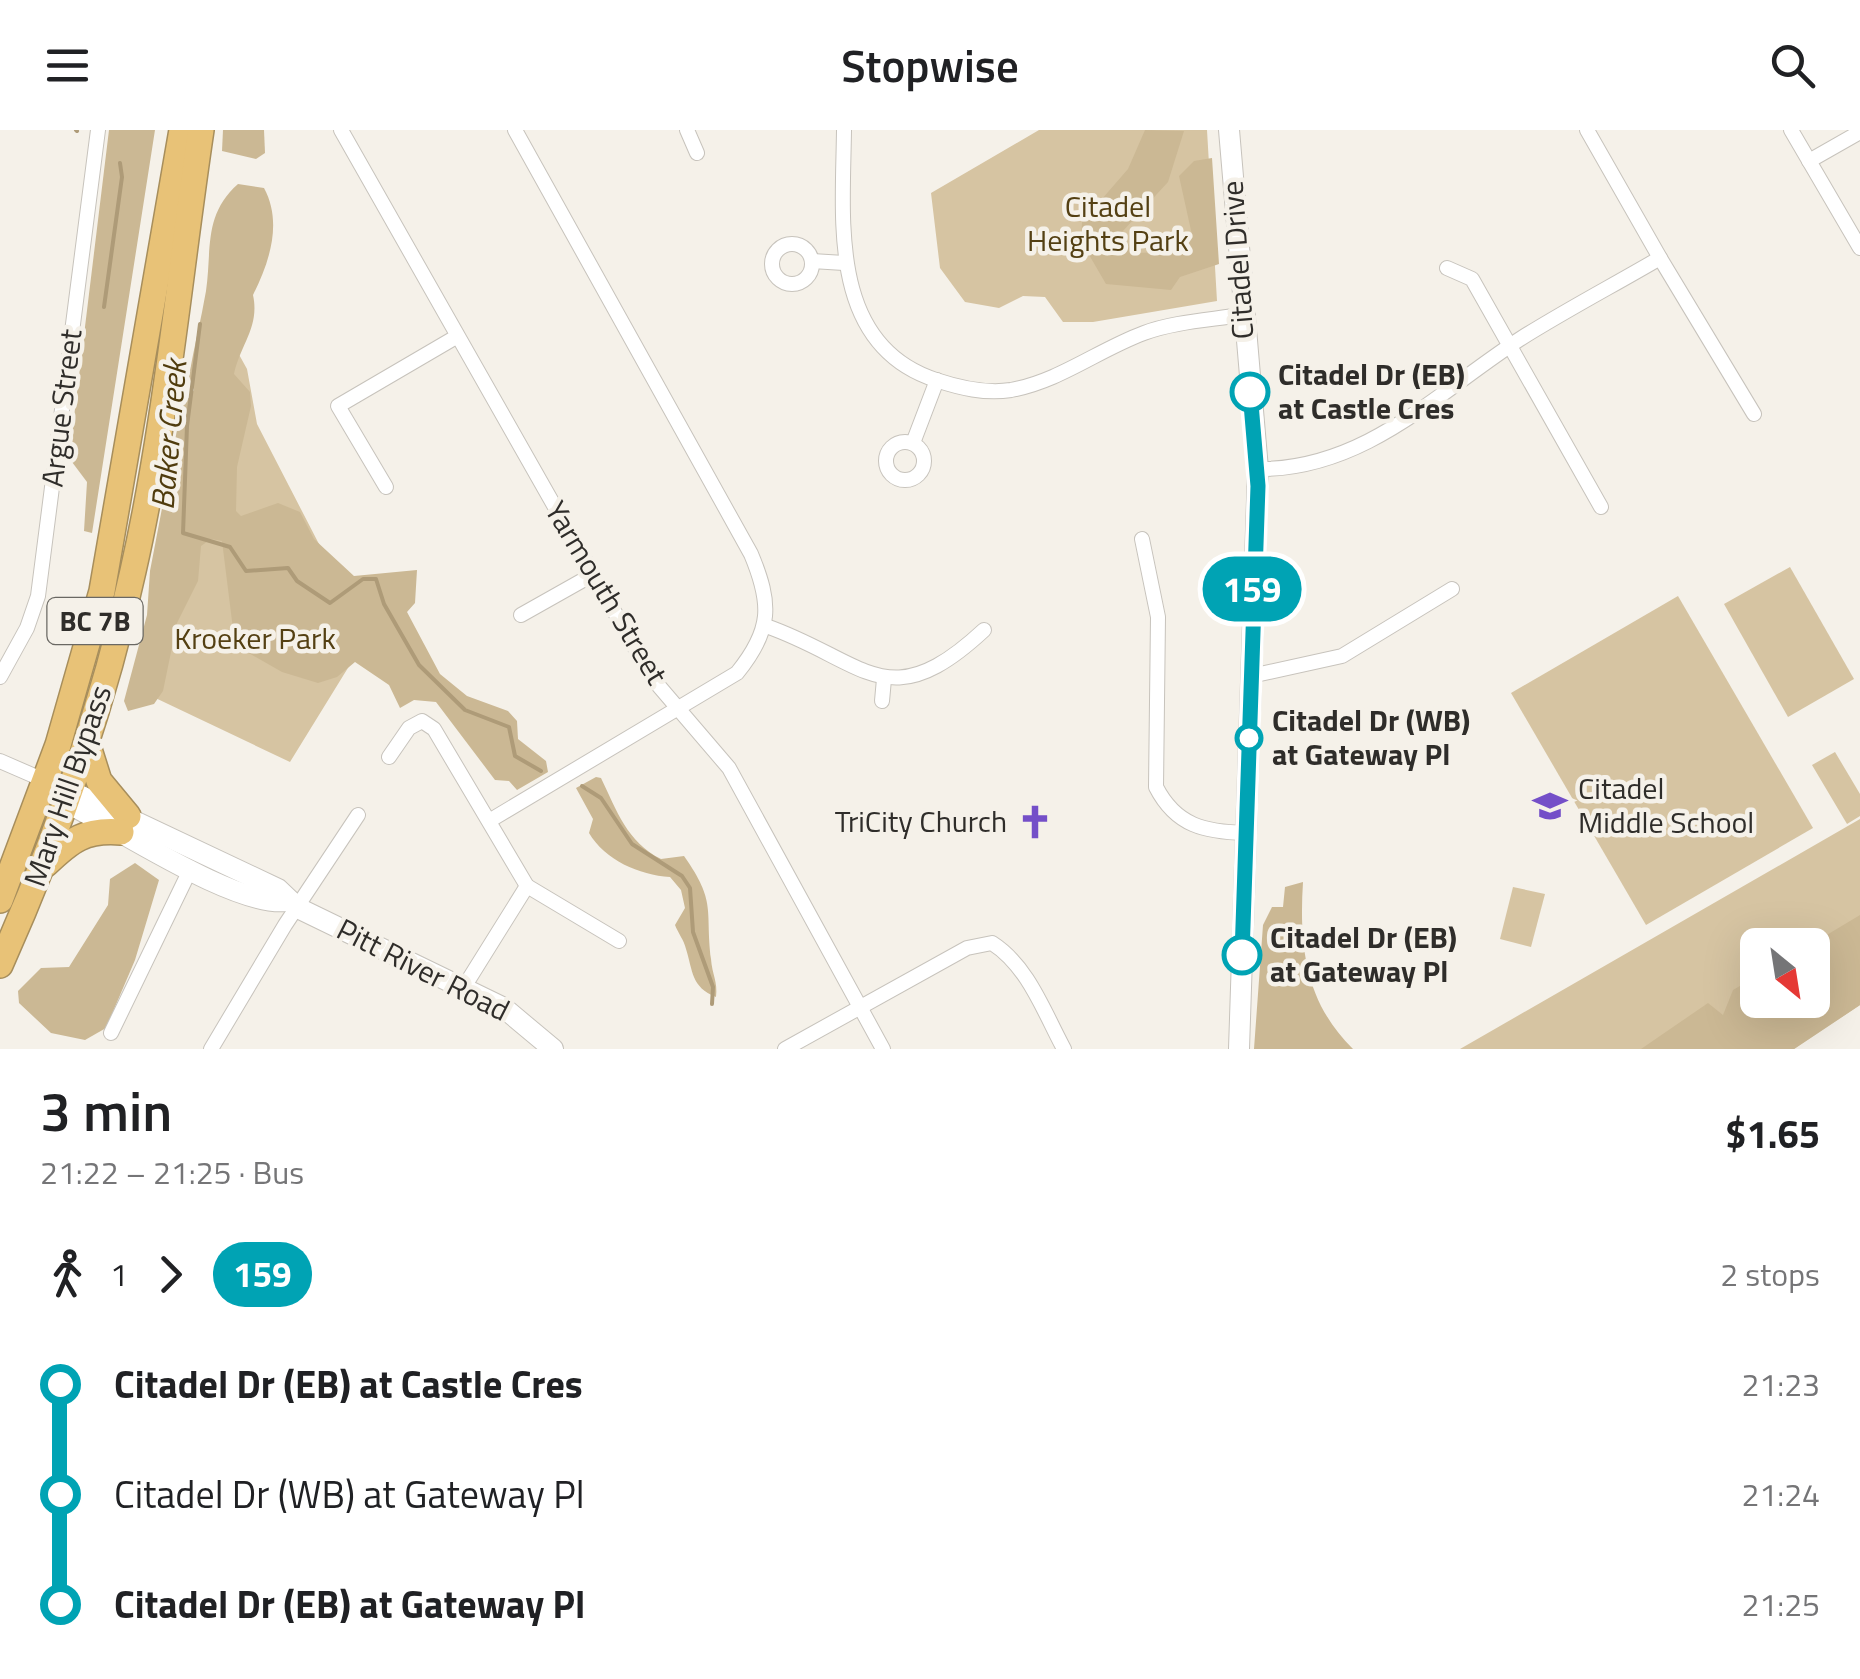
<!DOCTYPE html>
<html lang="en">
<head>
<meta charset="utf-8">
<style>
  body { margin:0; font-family:"Titillium Web",sans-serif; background:#f2f2f2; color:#202124; height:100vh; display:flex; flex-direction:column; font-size:38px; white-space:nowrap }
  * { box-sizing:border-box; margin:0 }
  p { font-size:32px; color:#757577 }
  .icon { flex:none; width:55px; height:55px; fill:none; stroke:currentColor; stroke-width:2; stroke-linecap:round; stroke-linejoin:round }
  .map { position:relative; height:919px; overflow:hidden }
  .panel { display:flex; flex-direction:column; background:#fff; flex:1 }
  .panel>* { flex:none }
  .badge { padding:0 20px; border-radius:32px; font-size:35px; line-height:65px }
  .needle { width:65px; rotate:150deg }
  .tools { position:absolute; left:1740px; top:798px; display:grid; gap:20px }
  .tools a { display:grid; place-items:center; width:90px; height:90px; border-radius:15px; background:#fff; box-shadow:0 10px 40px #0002; font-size:50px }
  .map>.badge { position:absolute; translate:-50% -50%; box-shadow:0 0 0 5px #fff }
  .legs { display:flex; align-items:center; gap:15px; height:110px; padding:0 40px; font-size:32px }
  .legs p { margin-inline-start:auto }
  .headline { display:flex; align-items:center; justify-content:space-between; height:170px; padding:0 40px }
  h1 { font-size:55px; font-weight:600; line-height:75px }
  ul { padding:0 40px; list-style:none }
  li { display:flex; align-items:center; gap:35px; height:110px; font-size:38px }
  li i { display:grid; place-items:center; width:15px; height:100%; margin:0 12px; background:currentColor }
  li i::after { content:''; width:25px; height:25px; margin:-12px; border:8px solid; border-radius:50%; background:#fff }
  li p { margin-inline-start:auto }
  li:first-child i { background:linear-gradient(#0000 50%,currentColor 0) }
  li:last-child i { background:linear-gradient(currentColor 50%,#0000 0) }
  header { display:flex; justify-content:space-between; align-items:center; height:130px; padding:0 40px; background:#fff; font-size:45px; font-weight:600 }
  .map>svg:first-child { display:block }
  .green { fill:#d6c4a2; fill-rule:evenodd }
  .forest { fill:#cbb894 }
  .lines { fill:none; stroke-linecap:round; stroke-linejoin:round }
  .stream { stroke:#ae9b78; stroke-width:4 }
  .street-casing { stroke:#c7c3bc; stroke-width:16 }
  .secondary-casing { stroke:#c7c3bc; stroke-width:22 }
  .highway-casing { stroke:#a78e5c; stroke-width:28 }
  .street { stroke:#fff; stroke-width:14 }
  .secondary { stroke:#fff; stroke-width:20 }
  .highway { stroke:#e8c277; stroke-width:25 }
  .line-1-casing { stroke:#fff; stroke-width:22 }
  .line-1 { stroke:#00a3b4; stroke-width:15 }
  .stop-1-dot { fill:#fff; stroke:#00a3b4; stroke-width:5 }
  .labels { text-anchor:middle; stroke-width:9; stroke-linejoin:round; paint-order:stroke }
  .shield { fill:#f5f1e9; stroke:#6a6863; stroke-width:2.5 }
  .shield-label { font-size:28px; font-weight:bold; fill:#2f2d2a }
  .park-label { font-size:30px; fill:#544013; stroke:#f5f1e9 }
  .street-label { font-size:30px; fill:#2f2d2a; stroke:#f5f1e9 }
  .stop-label { font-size:30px; font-weight:bold; fill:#2f2d2a; stroke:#f5f1e9; text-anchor:start }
  .poi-label { font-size:30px; fill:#2f2d2a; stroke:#f5f1e9; text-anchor:start }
  .water-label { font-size:32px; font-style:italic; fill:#503c0e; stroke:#f5f1e9 }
</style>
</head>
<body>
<header><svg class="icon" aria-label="menu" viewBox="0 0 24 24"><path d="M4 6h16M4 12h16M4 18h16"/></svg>Stopwise<svg class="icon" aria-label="search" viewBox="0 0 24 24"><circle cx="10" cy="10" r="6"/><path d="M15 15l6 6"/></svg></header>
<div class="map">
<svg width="1860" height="919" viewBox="0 0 1860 919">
  <rect width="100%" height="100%" fill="#f5f1e9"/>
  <!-- green -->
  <g class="green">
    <polygon points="1039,0 1207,0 1217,171 1093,192 1063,192 1045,167 1023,166 999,178 965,172 940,138 931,63"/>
    <polygon points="226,201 247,239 257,294 367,507 290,632 147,564"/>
    <polygon points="1790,437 1854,549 1788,587 1724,474"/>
    <polygon points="1678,466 1813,698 1646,795 1511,563"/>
    <polygon points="1835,622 1860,664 1860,686 1847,694 1812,635"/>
    <path d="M1860,689V875L1794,919H1460ZM1758,815H1812V870H1758Z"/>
    <polygon points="1513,757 1545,764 1531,817 1500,809"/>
  </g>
  <!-- forest -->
  <g class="forest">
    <polygon points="109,0 155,0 92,403 84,401 87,352 69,328"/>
    <polygon points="223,0 264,0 265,23 256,29 222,21"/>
    <polygon points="1145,0 1184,1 1168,52 1122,102 1133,123 1169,122 1192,105 1179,46 1194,31 1212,28 1219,134 1180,147 1171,160 1106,154 1081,111 1082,92 1128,39"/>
    <path d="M238,54L264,58C283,93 269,133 253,165C260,197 240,215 234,244L250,262L251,276L237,337L236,381L241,386L278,373L300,382L314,409L354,446L417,440L415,473L407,482L440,544L467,566L508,581L517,591L518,609L546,631L548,642L517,660L509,651L495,650L436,572L414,570L400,578L389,555L355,532L337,547L318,553L282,542L240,518L233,499L222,411L211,409L201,416L198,451L177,493L163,561L154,574L128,581L124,571L147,485L150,441L181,279L194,260L189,246C194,217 201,190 206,161C212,120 203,85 238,54Z"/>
    <path d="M596,647L601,648C617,681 627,712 661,729L684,726C717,773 705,779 711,829C712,844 718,852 716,867C691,857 693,841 686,819C684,810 678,803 675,795L685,778L681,760L670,747C639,745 605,730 589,703L593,689L576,658Z"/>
    <polygon points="135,733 159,750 135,830 106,898 85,910 51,903 19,873 18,861 41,838 69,837 108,775 110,749"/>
    <path d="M1303,752C1299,815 1305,872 1353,919H1254L1263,795L1272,777H1283L1285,757Z"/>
    <polygon points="1860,785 1860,875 1794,919 1641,919 1708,873 1723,885 1733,860 1757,846 1758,870 1812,870 1810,815"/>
  </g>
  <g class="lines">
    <!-- stream -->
    <g class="stream">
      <polyline points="76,0 77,1"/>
      <polyline points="104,177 122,47 120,33"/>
      <polyline points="200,194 187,296 183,403 230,417 246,441 288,438 297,451 330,473 363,449 376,449 384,474 419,535 465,580 509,597 515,626 541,641"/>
      <polyline points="582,656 601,668 632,714 682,746 690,758 693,802 713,857 712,874"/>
    </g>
    <!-- street casing -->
    <g class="street-casing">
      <g id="street">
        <polyline points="341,0 652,548 729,638 883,919"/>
        <polyline points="687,0 697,23"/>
        <path d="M844,0C843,90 828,215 936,250C960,258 985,264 1011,260C1060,251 1098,220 1144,203C1173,192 1210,190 1241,185"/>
        <polyline points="1791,0 1860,118"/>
        <polyline points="1809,31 1860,2"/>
        <circle cx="792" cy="134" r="20"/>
        <polyline points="1660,128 1754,284"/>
        <polyline points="812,131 844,133"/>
        <polyline points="1447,138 1472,149 1601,377"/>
        <circle cx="905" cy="331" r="19"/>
        <polyline points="913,313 937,250"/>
        <path d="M1258,339C1364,340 1437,263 1520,209C1566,180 1614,155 1660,128L1587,0"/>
        <polyline points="386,357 338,276 456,207"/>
        <path d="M1142,409L1158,487L1156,657C1176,696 1205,702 1246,703"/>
        <polyline points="521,485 592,445"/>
        <path d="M766,496C866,531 887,590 984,500"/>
        <polyline points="1251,546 1342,526 1452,459"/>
        <polyline points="0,547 27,498 38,466 98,0"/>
        <polyline points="882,571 884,549"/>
        <polyline points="389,627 409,598 422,591 434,599 527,756 619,811"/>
        <polyline points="0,631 46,651"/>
        <path d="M489,691L737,543C772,500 772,474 751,424L515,0"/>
        <polyline points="464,857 527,756"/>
        <polyline points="111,903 191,738"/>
        <polyline points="211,919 285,795 358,685"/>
        <path d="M785,919L967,818L992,813C1028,836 1044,882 1064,919"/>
      </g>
    </g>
    <!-- secondary casing -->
    <g class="secondary-casing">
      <g id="secondary">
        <polyline points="1229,0 1258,339 1239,919"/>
        <polyline points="58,655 278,759 298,778 504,878 553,919"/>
        <path d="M58,664L67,673C118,698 235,777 286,771"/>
      </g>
    </g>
    <!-- highway casing -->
    <g class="highway-casing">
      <g id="highway">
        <polyline points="87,613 99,651 128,686"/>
        <path d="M46,734C71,710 85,699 121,702"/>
        <polyline points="0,770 58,615 102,461 182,0"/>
        <path d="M0,835C57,708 103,578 133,441C166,296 179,147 201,0"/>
      </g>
    </g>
    <!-- street -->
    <use href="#street" class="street"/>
    <!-- secondary -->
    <use href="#secondary" class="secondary"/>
    <!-- highway -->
    <use href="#highway" class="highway"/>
  </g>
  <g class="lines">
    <!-- line-1 casing -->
    <g class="line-1-casing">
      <polyline id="line-1" points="1242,825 1258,356 1250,262"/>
    </g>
    <!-- line-1 -->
    <use href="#line-1" class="line-1"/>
  </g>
  <!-- icons -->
  <defs>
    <g id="school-bare" transform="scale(2.7)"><path d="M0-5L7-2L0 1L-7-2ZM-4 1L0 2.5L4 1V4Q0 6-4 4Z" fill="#744fc8" stroke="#f5f1e9" stroke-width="2.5" paint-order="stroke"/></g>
    <g id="church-bare" transform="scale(2.7)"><path d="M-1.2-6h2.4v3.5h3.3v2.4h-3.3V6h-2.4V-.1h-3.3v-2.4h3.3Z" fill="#744fc8" stroke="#f5f1e9" stroke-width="2.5" paint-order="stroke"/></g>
  </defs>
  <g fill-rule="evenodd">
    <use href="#school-bare" x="1550" y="676"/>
    <use href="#church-bare" x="1035" y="692"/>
  </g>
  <!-- markers -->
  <g class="stop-1-dot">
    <circle cx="1250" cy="262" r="18"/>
    <circle cx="1249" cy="608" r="12"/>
    <circle cx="1242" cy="825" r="18"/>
  </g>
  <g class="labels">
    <!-- shield labels -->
    <rect class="shield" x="47.5" y="468" width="95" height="46" rx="8"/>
    <g class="shield-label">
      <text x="95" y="501">BC 7B</text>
    </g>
    <!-- park labels -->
    <g class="park-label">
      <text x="1108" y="87">Citadel<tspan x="1108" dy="34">Heights Park</tspan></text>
      <text x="255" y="519">Kroeker Park</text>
    </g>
    <!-- street labels -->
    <g class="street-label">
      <text transform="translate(1238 130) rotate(-94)" y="10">Citadel Drive</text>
      <text transform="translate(62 278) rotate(-83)" y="10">Argue Street</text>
      <text transform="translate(606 463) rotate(59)" y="10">Yarmouth Street</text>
      <text transform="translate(68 656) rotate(-71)" y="10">Mary Hill Bypass</text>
      <text transform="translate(423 840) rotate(27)" y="10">Pitt River Road</text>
    </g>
    <!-- stop labels -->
    <g class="stop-label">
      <text x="1278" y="255">Citadel Dr (EB)<tspan x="1278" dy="34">at Castle Cres</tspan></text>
      <text x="1272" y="601">Citadel Dr (WB)<tspan x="1272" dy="34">at Gateway Pl</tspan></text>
      <text x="1270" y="818">Citadel Dr (EB)<tspan x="1270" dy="34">at Gateway Pl</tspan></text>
    </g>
    <!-- poi labels -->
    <g class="poi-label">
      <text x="1578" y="669">Citadel<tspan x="1578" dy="34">Middle School</tspan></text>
      <text x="1007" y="702" text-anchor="end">TriCity Church</text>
    </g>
    <!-- water labels -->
    <g class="water-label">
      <text transform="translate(169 305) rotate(-85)" y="11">Baker Creek</text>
    </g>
  </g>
</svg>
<div class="tools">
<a><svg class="needle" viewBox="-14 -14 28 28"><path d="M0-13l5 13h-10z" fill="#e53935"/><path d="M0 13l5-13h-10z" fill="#757577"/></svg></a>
</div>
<b class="badge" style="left:1252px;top:459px;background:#00a3b4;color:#fff">159</b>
</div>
<section class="panel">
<div class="headline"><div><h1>3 min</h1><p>21:22 – 21:25 · Bus</p></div><b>$1.65</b></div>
<div class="legs"><svg class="icon" aria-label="walk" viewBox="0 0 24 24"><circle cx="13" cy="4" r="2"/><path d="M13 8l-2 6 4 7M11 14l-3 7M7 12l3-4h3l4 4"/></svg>1<svg class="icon" aria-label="forward" viewBox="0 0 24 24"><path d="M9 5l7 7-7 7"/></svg><b class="badge" style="background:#00a3b4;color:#fff">159</b><p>2 stops</p></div>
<ul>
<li><i style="color:#00a3b4"></i><b>Citadel Dr (EB) at Castle Cres</b><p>21:23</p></li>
<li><i style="color:#00a3b4"></i><span>Citadel Dr (WB) at Gateway Pl</span><p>21:24</p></li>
<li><i style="color:#00a3b4"></i><b>Citadel Dr (EB) at Gateway Pl</b><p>21:25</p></li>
</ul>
</section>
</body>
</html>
